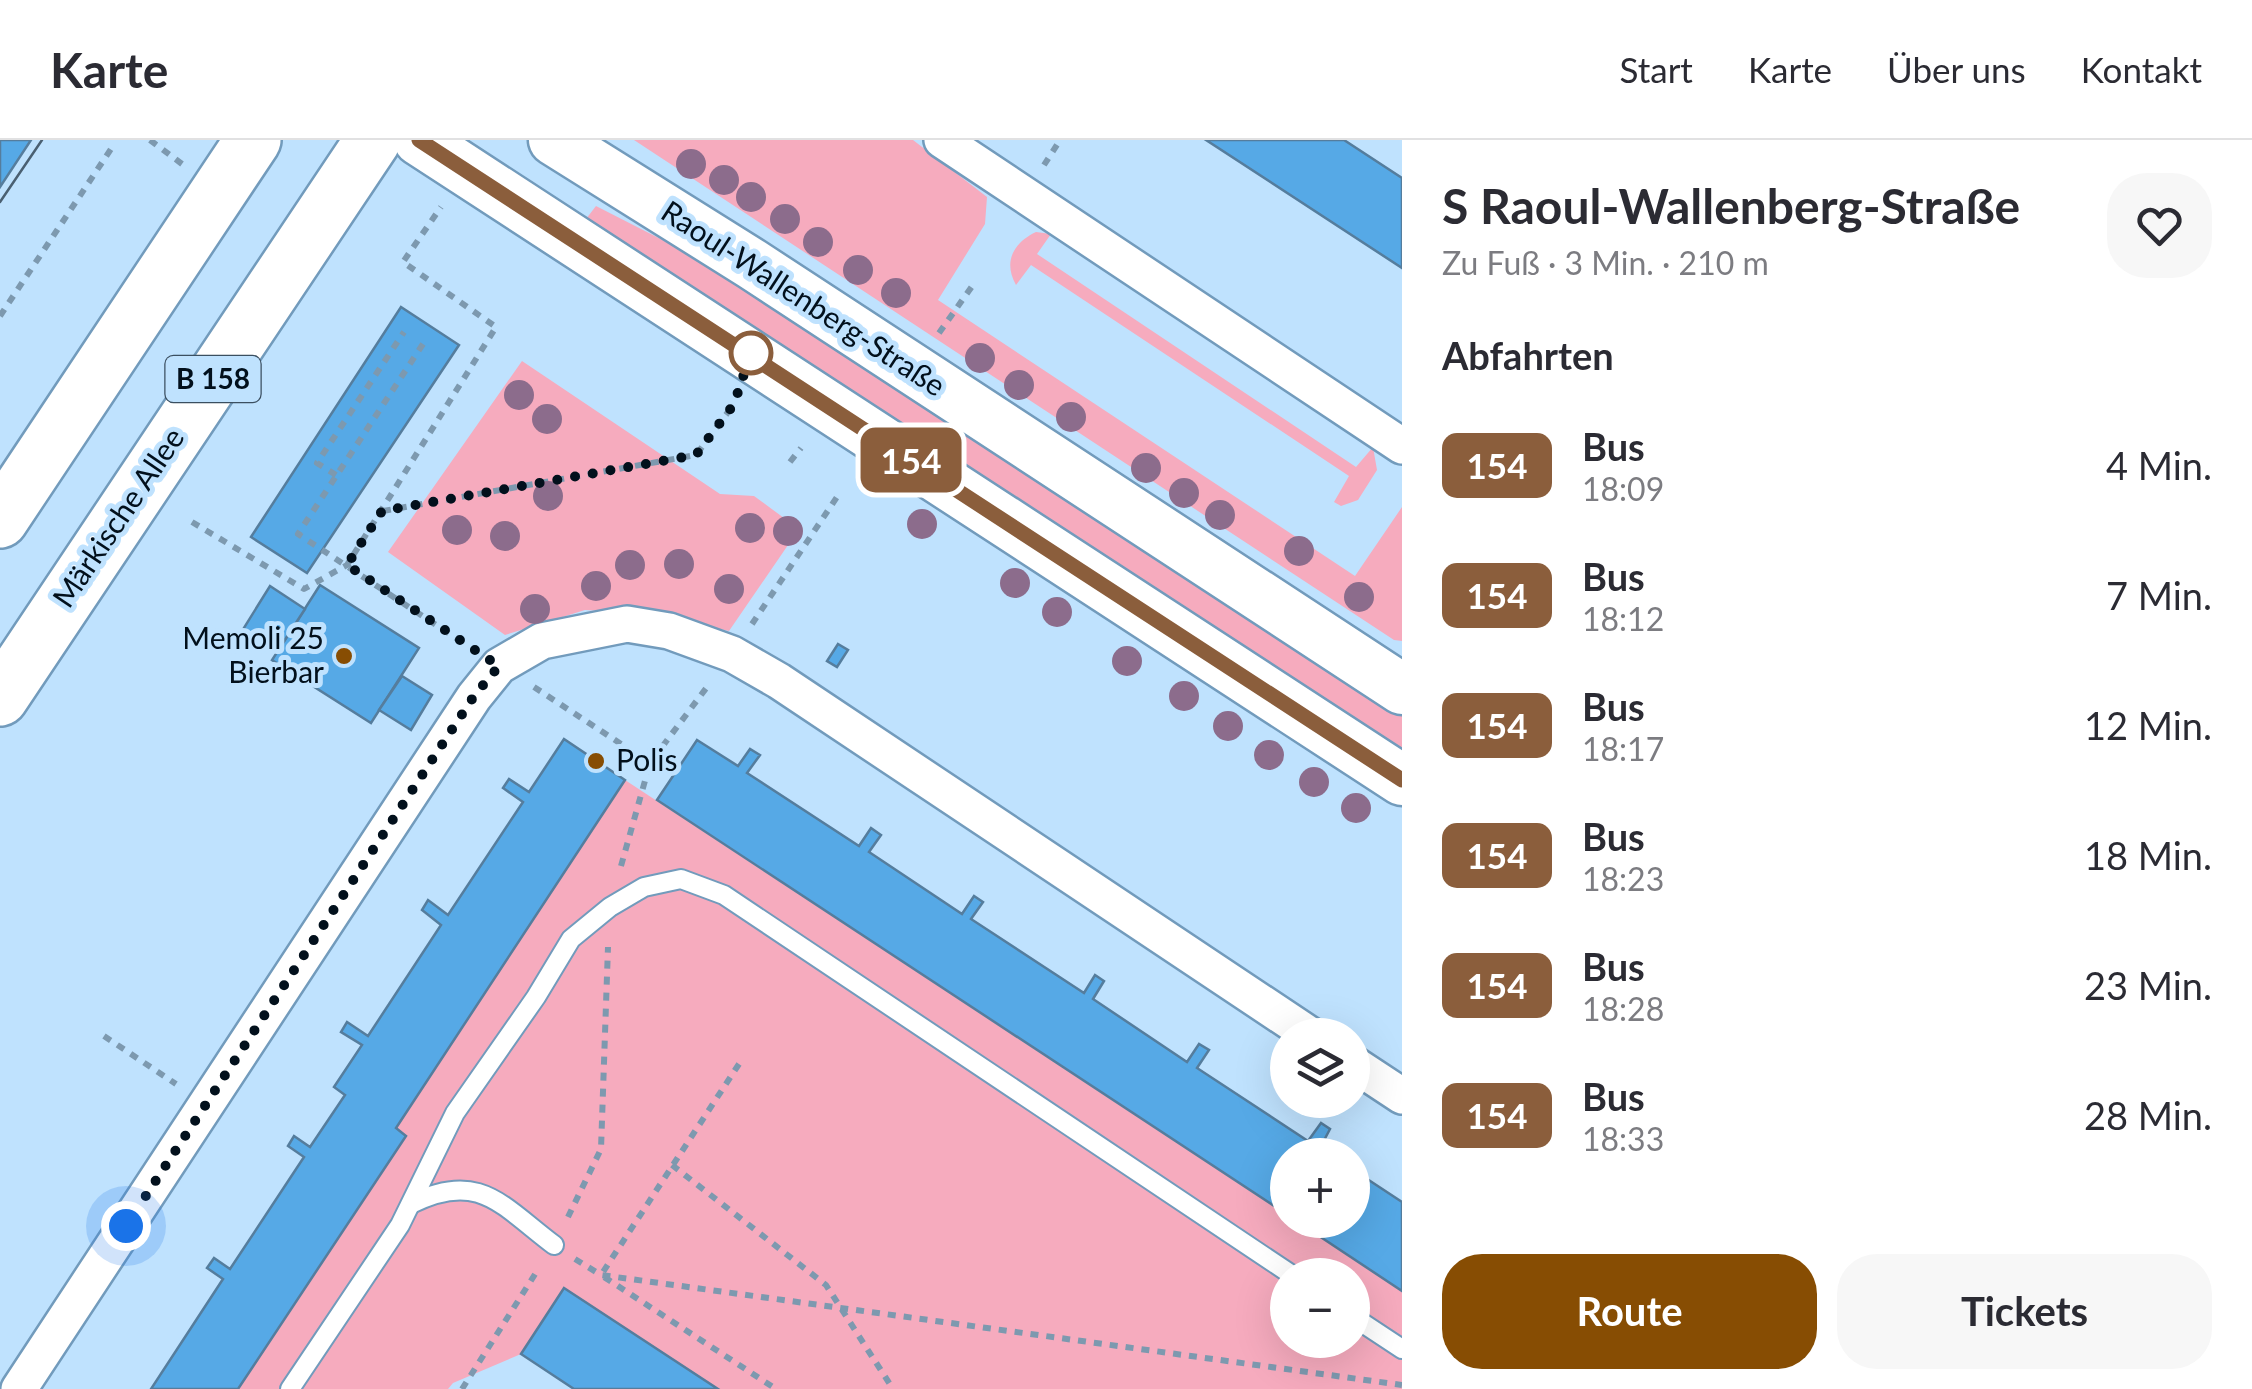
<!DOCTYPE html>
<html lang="de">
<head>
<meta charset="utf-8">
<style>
  body { margin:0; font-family:Lato,sans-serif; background:#f7f7f7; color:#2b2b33; height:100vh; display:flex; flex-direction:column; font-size:38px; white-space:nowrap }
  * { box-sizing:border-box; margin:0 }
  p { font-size:32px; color:#7c7c81 }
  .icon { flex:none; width:55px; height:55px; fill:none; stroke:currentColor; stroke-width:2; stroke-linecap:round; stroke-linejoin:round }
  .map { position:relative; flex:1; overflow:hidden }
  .sheet { display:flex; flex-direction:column; background:#fff; width:850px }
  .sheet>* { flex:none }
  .badge { padding:0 20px; border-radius:15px; font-size:35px; line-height:65px }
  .controls { position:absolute; left:1270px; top:878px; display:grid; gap:20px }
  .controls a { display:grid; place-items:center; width:100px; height:100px; border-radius:50%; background:#fff; box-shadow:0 10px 40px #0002; font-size:50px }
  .you { position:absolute; width:50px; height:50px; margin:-25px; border:8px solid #fff; border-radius:50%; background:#1a73e8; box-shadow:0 0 0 15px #1a73e833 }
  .map>.badge { position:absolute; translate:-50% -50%; box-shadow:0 0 0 5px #fff }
  h2 { padding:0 40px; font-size:38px; line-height:90px }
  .round { display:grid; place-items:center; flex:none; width:105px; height:105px; border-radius:40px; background:#f7f7f7 }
  .head { display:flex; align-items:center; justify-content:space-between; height:170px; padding:0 40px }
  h1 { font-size:48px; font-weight:700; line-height:75px }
  .primary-button { display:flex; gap:20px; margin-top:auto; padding:20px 40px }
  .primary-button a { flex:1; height:115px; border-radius:40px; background:#874d03; color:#fff; font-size:40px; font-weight:700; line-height:115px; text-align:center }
  .primary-button a+a { background:#f7f7f7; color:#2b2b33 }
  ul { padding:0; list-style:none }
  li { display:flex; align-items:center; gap:30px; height:130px; padding:0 40px }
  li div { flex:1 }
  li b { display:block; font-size:38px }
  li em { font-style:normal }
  li .badge { min-width:110px; font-weight:700; text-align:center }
  header { display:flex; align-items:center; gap:60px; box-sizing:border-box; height:140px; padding:0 50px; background:#fff; border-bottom:2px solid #e1e1e2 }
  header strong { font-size:48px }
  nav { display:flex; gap:55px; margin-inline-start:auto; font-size:35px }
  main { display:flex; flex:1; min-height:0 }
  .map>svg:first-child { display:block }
  .green { fill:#f6abbe; fill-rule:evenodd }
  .building { fill:#56a9e6; stroke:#557d9d; stroke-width:2.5 }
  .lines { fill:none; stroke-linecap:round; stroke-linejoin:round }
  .lane-casing { stroke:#729bbc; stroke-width:22 }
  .street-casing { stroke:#729bbc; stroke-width:40 }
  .secondary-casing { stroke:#729bbc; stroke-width:55 }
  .primary-casing { stroke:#729bbc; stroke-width:60 }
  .path { stroke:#7d99af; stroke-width:6; stroke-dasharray:8 8; stroke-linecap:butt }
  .lane { stroke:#fff; stroke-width:18 }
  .street { stroke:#fff; stroke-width:35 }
  .secondary { stroke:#fff; stroke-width:50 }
  .primary { stroke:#fff; stroke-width:55 }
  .tram { stroke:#4a6072; stroke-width:2.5 }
  .tree { fill:#8c6c8c }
  .line-casing { stroke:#fff; stroke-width:22 }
  .line { stroke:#8b5e3c; stroke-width:15 }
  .walk { stroke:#02101c; stroke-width:10; stroke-dasharray:0 18 }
  .stop-dot { fill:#fff; stroke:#8b5e3c; stroke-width:5 }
  .poi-dot { fill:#874d03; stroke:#bfe2fe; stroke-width:4 }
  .labels { text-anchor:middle; stroke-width:10; stroke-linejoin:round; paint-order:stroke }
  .shield { fill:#bfe2fe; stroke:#3b4f60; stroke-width:2.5 }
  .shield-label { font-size:28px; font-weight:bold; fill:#02101c }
  .street-label { font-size:30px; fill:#02101c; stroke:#bfe2fe }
  .poi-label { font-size:30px; fill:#02101c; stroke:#bfe2fe; text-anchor:end }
</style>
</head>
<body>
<header>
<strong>Karte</strong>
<nav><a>Start</a><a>Karte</a><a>Über uns</a><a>Kontakt</a></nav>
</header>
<main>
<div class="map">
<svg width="1402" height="1249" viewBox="0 0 1402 1249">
  <rect width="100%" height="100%" fill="#bfe2fe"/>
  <!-- green -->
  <g class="green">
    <polygon points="634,0 913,0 987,57 985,84 938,160 1355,436 1402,367 1402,501 1394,500"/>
    <polygon points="596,66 739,139 1402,573 1402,616 586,79"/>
    <path d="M1036,92L1051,94L1037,114L1356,327L1373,307L1377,330L1358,360L1341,366L1334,362L1349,336L1031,125L1016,145C1003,122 1013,103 1036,92Z"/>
    <polygon points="522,221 720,354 754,356 799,389 729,491 657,474 585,470 505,495 388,412"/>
    <path d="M625,640L1287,1075L1288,1080H1295L1402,1151V1249H718L565,1148L521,1214L453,1243L448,1249H238L406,997L396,988ZM1288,1135H1352V1200H1288Z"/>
  </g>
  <!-- building -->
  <g class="building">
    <polygon points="0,0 31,0 0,47"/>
    <polygon points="1206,0 1344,0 1402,38 1402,128"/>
    <polygon points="401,167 459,205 307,433 251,397"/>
    <polygon points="320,445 419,508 371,583 272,520"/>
    <polygon points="270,446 305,469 277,512 242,491"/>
    <polygon points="838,504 848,510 837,527 827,521"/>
    <polygon points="402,536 432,555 411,590 379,570"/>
    <polygon points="564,599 625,640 396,988 406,996 238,1249 151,1249 223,1139 207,1128 214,1118 230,1129 304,1017 288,1006 294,996 310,1007 345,955 334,947 362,905 341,892 347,882 368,896 441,785 422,770 428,760 448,775 523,662 503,648 509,639 529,652"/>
    <polygon points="697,600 738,626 750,609 760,615 747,633 859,706 871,688 881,695 869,712 962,774 974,756 983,762 971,779 1084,853 1095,835 1104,841 1093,859 1187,922 1199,904 1209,910 1197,928 1308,1001 1321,983 1330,989 1320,1008 1331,1015 1288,1015 1288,1075 657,660"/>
    <polygon points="1352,1029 1402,1062 1402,1151 1295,1080 1352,1080"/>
    <polygon points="564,1148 718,1249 574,1249 521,1214"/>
  </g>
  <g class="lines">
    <!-- lane casing -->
    <g class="lane-casing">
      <g id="lane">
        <path d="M411,1064C479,1030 501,1065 554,1105"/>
        <polyline points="1352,1176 1402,1209"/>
        <polyline points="290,1249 400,1085 455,973 536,857 571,799 610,767 644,747 681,739 724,755 1292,1135"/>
      </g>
    </g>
    <!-- street casing -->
    <g class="street-casing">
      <g id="street">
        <polyline points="942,0 1402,306"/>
        <polyline points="1352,923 1402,956"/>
        <polyline points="19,1249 474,557 499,526 542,501 627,484 669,491 732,514 779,541 1310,895"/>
      </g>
    </g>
    <!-- secondary casing -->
    <g class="secondary-casing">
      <g id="secondary">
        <polyline points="419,0 1402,640"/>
        <polyline points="554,0 752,124 1402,549"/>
      </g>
    </g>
    <!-- primary casing -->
    <g class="primary-casing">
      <g id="primary">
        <polyline points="0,380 253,0"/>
        <polyline points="0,558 373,0"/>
      </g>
    </g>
    <!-- path -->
    <g class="path">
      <polyline points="150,0 182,24"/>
      <polyline points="1044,25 1060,0"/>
      <polyline points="0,176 111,9"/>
      <polyline points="939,193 973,145"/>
      <polyline points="423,204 298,394 468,506"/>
      <polyline points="790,322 801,308"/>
      <polyline points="336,335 317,323 404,192"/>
      <polyline points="383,371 696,315 734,264"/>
      <polyline points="192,382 304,449 347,425 496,187 403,122 441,67"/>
      <polyline points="752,484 839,354"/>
      <polyline points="534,547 650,623"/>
      <polyline points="621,726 650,623 707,547"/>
      <polyline points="104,896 176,944"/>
      <polyline points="739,924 601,1135 776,1249"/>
      <polyline points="672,1025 826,1145 893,1249"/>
      <polyline points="568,1077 601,1009 608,807"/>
      <polyline points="575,1119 601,1135 1402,1245"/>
      <polyline points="462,1249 539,1128"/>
    </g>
    <!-- lane -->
    <use href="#lane" class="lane"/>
    <!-- street -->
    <use href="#street" class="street"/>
    <!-- secondary -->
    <use href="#secondary" class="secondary"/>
    <!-- primary -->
    <use href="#primary" class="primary"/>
    <!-- tram -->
    <polyline class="tram" points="0,62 42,0"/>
  </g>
  <!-- trees -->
  <g class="tree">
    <circle cx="691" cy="24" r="15"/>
    <circle cx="724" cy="40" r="15"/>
    <circle cx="751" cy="57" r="15"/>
    <circle cx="785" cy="79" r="15"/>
    <circle cx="818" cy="102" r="15"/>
    <circle cx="858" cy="130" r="15"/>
    <circle cx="896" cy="153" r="15"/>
    <circle cx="980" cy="218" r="15"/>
    <circle cx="1019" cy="245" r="15"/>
    <circle cx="519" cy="255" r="15"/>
    <circle cx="1071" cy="277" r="15"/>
    <circle cx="547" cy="279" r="15"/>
    <circle cx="1146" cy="328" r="15"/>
    <circle cx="1184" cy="353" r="15"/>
    <circle cx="548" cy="356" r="15"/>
    <circle cx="1220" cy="375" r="15"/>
    <circle cx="922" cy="384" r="15"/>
    <circle cx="750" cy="388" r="15"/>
    <circle cx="457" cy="390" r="15"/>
    <circle cx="788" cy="391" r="15"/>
    <circle cx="505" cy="396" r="15"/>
    <circle cx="1299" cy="411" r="15"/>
    <circle cx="679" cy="424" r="15"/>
    <circle cx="630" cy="425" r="15"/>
    <circle cx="1015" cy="443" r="15"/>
    <circle cx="596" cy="446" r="15"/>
    <circle cx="729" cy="449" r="15"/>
    <circle cx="1359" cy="457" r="15"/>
    <circle cx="535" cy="469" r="15"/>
    <circle cx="1057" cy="472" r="15"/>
    <circle cx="1127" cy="521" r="15"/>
    <circle cx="1184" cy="556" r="15"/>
    <circle cx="1228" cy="586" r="15"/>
    <circle cx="1269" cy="615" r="15"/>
    <circle cx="1314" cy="642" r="15"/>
    <circle cx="1356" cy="668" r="15"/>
  </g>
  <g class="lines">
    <!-- line casing -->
    <g class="line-casing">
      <polyline id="line" points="419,0 1402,640"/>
    </g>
    <!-- line -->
    <use href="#line" class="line"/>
    <!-- walk -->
    <polyline class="walk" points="126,1086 474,556 499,526 347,425 382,371 696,315 734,264 751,213"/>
  </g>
  <!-- markers -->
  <circle class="stop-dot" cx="751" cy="213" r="20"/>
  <g class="poi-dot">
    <circle cx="344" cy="516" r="10"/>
    <circle cx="596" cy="621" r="10"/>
  </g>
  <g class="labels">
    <!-- shield labels -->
    <rect class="shield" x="165.5" y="216" width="95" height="46" rx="8"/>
    <g class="shield-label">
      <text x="213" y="249">B 158</text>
    </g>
    <!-- street labels -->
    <g class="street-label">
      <text transform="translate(803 159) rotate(33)" y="10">Raoul-Wallenberg-Straße</text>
      <text transform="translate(119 378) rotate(-56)" y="10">Märkische Allee</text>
    </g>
    <!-- poi labels -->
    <g class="poi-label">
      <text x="324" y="509">Memoli 25<tspan x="324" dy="34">Bierbar</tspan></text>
      <text x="616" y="631" text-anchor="start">Polis</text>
    </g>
  </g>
</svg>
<div class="controls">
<a><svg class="icon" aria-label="layers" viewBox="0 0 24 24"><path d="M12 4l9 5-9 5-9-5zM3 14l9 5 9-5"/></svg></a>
<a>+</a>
<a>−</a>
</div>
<div class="you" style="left:126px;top:1086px"></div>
<b class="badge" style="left:911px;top:320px;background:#8b5e3c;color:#fff">154</b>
</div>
<section class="sheet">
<div class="head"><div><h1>S Raoul-Wallenberg-Straße</h1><p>Zu Fuß · 3 Min. · 210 m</p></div><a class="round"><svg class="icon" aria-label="heart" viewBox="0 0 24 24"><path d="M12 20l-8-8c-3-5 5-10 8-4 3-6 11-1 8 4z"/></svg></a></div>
<h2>Abfahrten</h2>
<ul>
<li><span class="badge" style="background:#8b5e3c;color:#fff">154</span><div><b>Bus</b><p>18:09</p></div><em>4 Min.</em></li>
<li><span class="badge" style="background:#8b5e3c;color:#fff">154</span><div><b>Bus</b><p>18:12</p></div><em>7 Min.</em></li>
<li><span class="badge" style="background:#8b5e3c;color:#fff">154</span><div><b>Bus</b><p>18:17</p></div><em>12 Min.</em></li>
<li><span class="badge" style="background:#8b5e3c;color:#fff">154</span><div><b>Bus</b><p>18:23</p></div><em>18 Min.</em></li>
<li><span class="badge" style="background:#8b5e3c;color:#fff">154</span><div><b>Bus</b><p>18:28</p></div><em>23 Min.</em></li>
<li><span class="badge" style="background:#8b5e3c;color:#fff">154</span><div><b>Bus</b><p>18:33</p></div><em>28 Min.</em></li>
</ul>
<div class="primary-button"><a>Route</a><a>Tickets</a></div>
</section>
</main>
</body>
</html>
